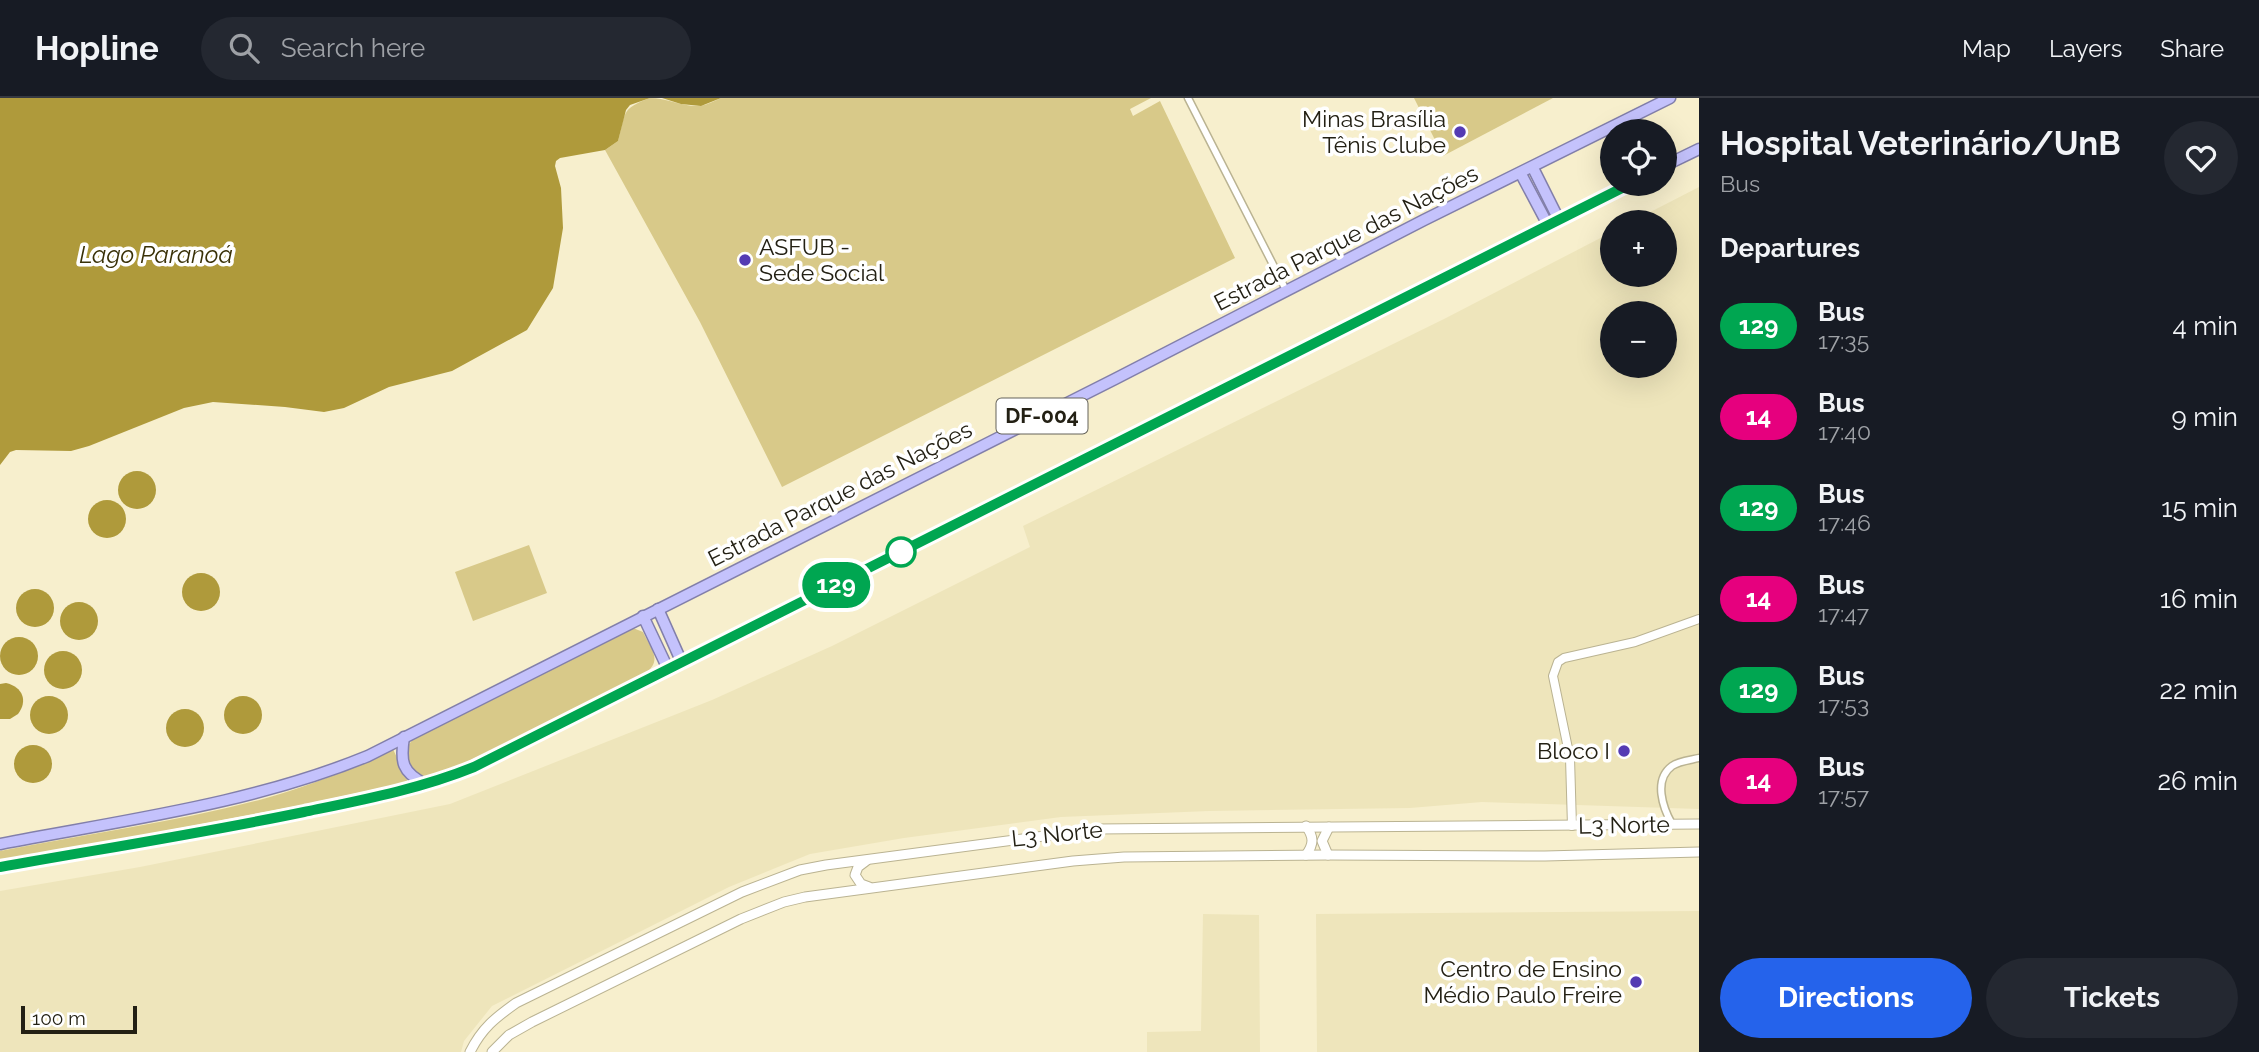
<!DOCTYPE html>
<html lang="en">
<head>
<meta charset="utf-8">
<style>
  body { margin:0; font-family:Raleway,sans-serif; background:#242831; color:#f1f3f6; height:100vh; display:flex; flex-direction:column; font-size:26px; white-space:nowrap }
  * { box-sizing:border-box; margin:0 }
  p { font-size:23px; color:#9ea1a6 }
  .icon { flex:none; width:38px; height:38px; fill:none; stroke:currentColor; stroke-width:2; stroke-linecap:round; stroke-linejoin:round }
  .map { position:relative; flex:1; overflow:hidden }
  .drawer { display:flex; flex-direction:column; background:#171b24; width:560px }
  .drawer>* { flex:none }
  .badge { padding:0 14px; border-radius:23px; font-size:24px; line-height:46px }
  .fabs { position:absolute; left:1600px; top:21px; display:grid; gap:14px }
  .fabs a { display:grid; place-items:center; width:77px; height:77px; border-radius:50%; background:#171b24; box-shadow:0 7px 28px #0002; font-size:35px }
  .scale { position:absolute; left:21px; bottom:18px; width:116px; box-sizing:border-box; padding-left:7px; border:4px solid #232014; border-top:0; font-size:19px; line-height:24px; white-space:nowrap; color:#232014; -webkit-text-stroke:5px #fff; paint-order:stroke }
  .map>.badge { position:absolute; translate:-50% -50%; box-shadow:0 0 0 4px #fff }
  h2 { padding:0 21px; font-size:26px; line-height:63px }
  .round { display:grid; place-items:center; flex:none; width:74px; height:74px; border-radius:37px; background:#242831 }
  .head { display:flex; align-items:center; justify-content:space-between; height:119px; padding:0 21px }
  h1 { font-size:33px; font-weight:700; line-height:52px }
  .action { display:flex; gap:14px; margin-top:auto; padding:14px 21px }
  .action a { flex:1; height:80px; border-radius:42px; background:#2563eb; color:#fff; font-size:28px; font-weight:700; line-height:80px; text-align:center }
  .action a+a { background:#242831; color:#f1f3f6 }
  ul { padding:0; list-style:none }
  li { display:flex; align-items:center; gap:21px; height:91px; padding:0 21px }
  li div { flex:1 }
  li b { display:block; font-size:26px }
  li em { font-style:normal }
  li .badge { min-width:77px; font-weight:700; text-align:center }
  header { display:flex; align-items:center; gap:42px; box-sizing:border-box; height:98px; padding:0 35px; background:#171b24; border-bottom:2px solid #363941 }
  header strong { font-size:33px }
  nav { display:flex; gap:38px; margin-inline-start:auto; font-size:24px }
  .search { width:490px; height:63px; background:#242831; display:flex; align-items:center; gap:18px; box-sizing:border-box; padding:0 24px; border-radius:38px; color:#9ea1a6; font-size:26px }
  main { display:flex; flex:1; min-height:0 }
  .map>svg:first-child { display:block }
  .built { fill:#eee5bb; fill-rule:evenodd }
  .green { fill:#d8c989 }
  .water { fill:#af9a3b }
  .lines { fill:none; stroke-linecap:round; stroke-linejoin:round }
  .minor-casing { stroke:#bab392; stroke-width:9 }
  .tertiary-casing { stroke:#bab392; stroke-width:10 }
  .secondary-casing { stroke:#bab392; stroke-width:11 }
  .trunk-casing { stroke:#827faa; stroke-width:13 }
  .minor { stroke:#fff; stroke-width:6 }
  .tertiary { stroke:#fff; stroke-width:8 }
  .secondary { stroke:#fff; stroke-width:9 }
  .trunk { stroke:#c4c2fc; stroke-width:10 }
  .line-casing { stroke:#fff; stroke-width:16 }
  .line { stroke:#00a651; stroke-width:10 }
  .poi-dot { fill:#543bb3; stroke:#fff; stroke-width:2.5 }
  .stop-dot { fill:#fff; stroke:#00a651; stroke-width:3.5 }
  .labels { text-anchor:middle; stroke-width:7; stroke-linejoin:round; paint-order:stroke }
  .shield { fill:#fff; stroke:#65635a; stroke-width:2 }
  .shield-label { font-size:21px; font-weight:bold; fill:#232014 }
  .poi-label { font-size:23px; fill:#232014; stroke:#fff; text-anchor:end }
  .street-label { font-size:23px; fill:#232014; stroke:#fff }
  .water-label { font-size:24px; font-style:italic; fill:#393006; stroke:#fff }
</style>
</head>
<body>
<header>
<strong>Hopline</strong>
<div class="search"><svg class="icon" aria-label="search" viewBox="0 0 24 24"><circle cx="10" cy="10" r="6"/><path d="M15 15l6 6"/></svg>Search here</div>
<nav><a>Map</a><a>Layers</a><a>Share</a></nav>
</header>
<main>
<div class="map">
<svg width="1699" height="954" viewBox="0 0 1699 954">
  <rect width="100%" height="100%" fill="#f7efcd"/>
  <!-- built -->
  <g class="built">
    <path d="M1699,89V711L1482,704L1410,710L1209,713L1061,719L904,740L810,756L729,789L492,908L464,943L461,954H0V793L140,769L450,706L712,602L832,548L1030,449L1023,428L1446,220L1612,134V177H1664V124H1631ZM1612,215H1664V268H1612Z"/>
    <polygon points="1699,813 1699,954 1317,954 1316,816"/>
    <polygon points="1203,816 1259,817 1260,954 1147,954 1147,934 1201,933"/>
  </g>
  <!-- green -->
  <g class="green">
    <path d="M650,0C667,0 682,9 700,8C707,7 714,3 721,0H1151L1130,11L1133,18L1160,3L1235,160L782,389L700,224L605,52L618,43C626,15 620,11 650,0Z"/>
    <polygon points="1414,0 1553,0 1443,58"/>
    <polygon points="529,447 547,495 473,523 455,474"/>
    <path d="M633,530L643,534C652,553 664,563 642,578C587,605 533,634 477,659C463,666 443,678 427,678C419,678 413,674 410,667C405,658 406,650 412,642Z"/>
    <path d="M393,651L408,684L302,707L0,764V753C87,736 177,724 263,701C308,689 350,671 393,651Z"/>
  </g>
  <!-- water -->
  <g class="water">
    <polygon points="0,0 721,0 701,8 681,6 662,0 650,0 630,7 626,12 618,43 605,52 560,60 556,63 555,68 561,90 563,130 553,190 527,232 452,273 389,289 344,310 324,314 285,309 213,304 184,310 89,348 71,353 16,352 10,354 0,367"/>
    <circle cx="137" cy="392" r="19"/>
    <circle cx="107" cy="421" r="19"/>
    <circle cx="201" cy="494" r="19"/>
    <circle cx="35" cy="510" r="19"/>
    <circle cx="79" cy="523" r="19"/>
    <circle cx="19" cy="558" r="19"/>
    <circle cx="63" cy="572" r="19"/>
    <path d="M6,585C23,589 28,603 18,616L10,621H0V586Z"/>
    <circle cx="243" cy="617" r="19"/>
    <circle cx="49" cy="617" r="19"/>
    <circle cx="185" cy="630" r="19"/>
    <circle cx="33" cy="666" r="19"/>
  </g>
  <g class="lines">
    <!-- minor casing -->
    <g class="minor-casing">
      <g id="minor">
        <polyline points="1188,0 1287,194"/>
        <path d="M1672,726C1663,710 1653,682 1672,668C1679,663 1691,662 1699,660"/>
      </g>
    </g>
    <!-- tertiary casing -->
    <g class="tertiary-casing">
      <polyline id="tertiary" points="1572,728 1570,660 1553,578 1558,564 1564,560 1635,544 1699,521"/>
    </g>
    <!-- secondary casing -->
    <g class="secondary-casing">
      <g id="secondary">
        <path d="M1306,728C1314,739 1314,746 1306,757"/>
        <polyline points="1328,757 1322,743 1329,729"/>
        <polyline points="866,763 858,769 855,777 861,786 869,789"/>
        <path d="M470,954C482,930 495,920 516,905L742,794L800,772L826,767L1097,731L1699,726"/>
        <polyline points="492,954 509,937 532,924 741,821 784,804 805,799 1073,763 1124,759 1328,757 1545,758 1699,754"/>
      </g>
    </g>
    <!-- trunk casing -->
    <g class="trunk-casing">
      <g id="trunk">
        <polyline points="1664,68 1699,51"/>
        <polyline points="1533,70 1559,122"/>
        <polyline points="1521,76 1548,127"/>
        <polyline points="658,511 682,565"/>
        <polyline points="643,518 668,571"/>
        <path d="M404,639C400,664 402,674 425,686"/>
        <path d="M0,746C124,722 251,706 368,658L1115,281L1424,122L1670,0"/>
        <path d="M0,769C103,750 207,734 310,713C365,701 422,691 474,669L1630,86"/>
      </g>
    </g>
    <!-- minor -->
    <use href="#minor" class="minor"/>
    <!-- tertiary -->
    <use href="#tertiary" class="tertiary"/>
    <!-- secondary -->
    <use href="#secondary" class="secondary"/>
    <!-- trunk -->
    <use href="#trunk" class="trunk"/>
  </g>
  <g class="lines">
    <!-- line casing -->
    <g class="line-casing">
      <path id="line" d="M0,769C101,751 203,735 304,714C362,702 420,691 474,669L1630,86"/>
    </g>
    <!-- line -->
    <use href="#line" class="line"/>
  </g>
  <!-- markers -->
  <g class="poi-dot">
    <circle cx="1460" cy="34" r="7"/>
    <circle cx="745" cy="162" r="7"/>
    <circle cx="1624" cy="653" r="7"/>
    <circle cx="1636" cy="884" r="7"/>
  </g>
  <circle class="stop-dot" cx="901" cy="454" r="14"/>
  <g class="labels">
    <!-- shield labels -->
    <rect class="shield" x="996.5" y="300.5" width="91" height="35" rx="5"/>
    <g class="shield-label">
      <text x="1042" y="325">DF-004</text>
    </g>
    <!-- poi labels -->
    <g class="poi-label">
      <text x="1446" y="29">Minas Brasília<tspan x="1446" dy="26">Tênis Clube</tspan></text>
      <text x="759" y="157" text-anchor="start">ASFUB -<tspan x="759" dy="26">Sede Social</tspan></text>
      <text x="1610" y="661">Bloco I</text>
      <text x="1622" y="879">Centro de Ensino<tspan x="1622" dy="26">Médio Paulo Freire</tspan></text>
    </g>
    <!-- street labels -->
    <g class="street-label">
      <text transform="translate(1346 140) rotate(-27)" y="8">Estrada Parque das Nações</text>
      <text transform="translate(840 396) rotate(-27)" y="8">Estrada Parque das Nações</text>
      <text transform="translate(1624 727) rotate(-1)" y="8">L3 Norte</text>
      <text transform="translate(1057 736) rotate(-6)" y="8">L3 Norte</text>
    </g>
    <!-- water labels -->
    <g class="water-label">
      <text x="156" y="165">Lago Paranoá</text>
    </g>
  </g>
</svg>
<div class="fabs">
<a><svg class="icon" aria-label="locate" viewBox="0 0 24 24"><circle cx="12" cy="12" r="6"/><path d="M12 2v4M12 18v4M2 12h4M18 12h4"/></svg></a>
<a>+</a>
<a>−</a>
</div>
<div class="scale">100 m</div>
<b class="badge" style="left:836px;top:487px;background:#00a651;color:#fff">129</b>
</div>
<section class="drawer">
<div class="head"><div><h1>Hospital Veterinário/UnB</h1><p>Bus</p></div><a class="round"><svg class="icon" aria-label="heart" viewBox="0 0 24 24"><path d="M12 20l-8-8c-3-5 5-10 8-4 3-6 11-1 8 4z"/></svg></a></div>
<h2>Departures</h2>
<ul>
<li><span class="badge" style="background:#00a651;color:#fff">129</span><div><b>Bus</b><p>17:35</p></div><em>4 min</em></li>
<li><span class="badge" style="background:#e6007e;color:#fff">14</span><div><b>Bus</b><p>17:40</p></div><em>9 min</em></li>
<li><span class="badge" style="background:#00a651;color:#fff">129</span><div><b>Bus</b><p>17:46</p></div><em>15 min</em></li>
<li><span class="badge" style="background:#e6007e;color:#fff">14</span><div><b>Bus</b><p>17:47</p></div><em>16 min</em></li>
<li><span class="badge" style="background:#00a651;color:#fff">129</span><div><b>Bus</b><p>17:53</p></div><em>22 min</em></li>
<li><span class="badge" style="background:#e6007e;color:#fff">14</span><div><b>Bus</b><p>17:57</p></div><em>26 min</em></li>
</ul>
<div class="action"><a>Directions</a><a>Tickets</a></div>
</section>
</main>
</body>
</html>
